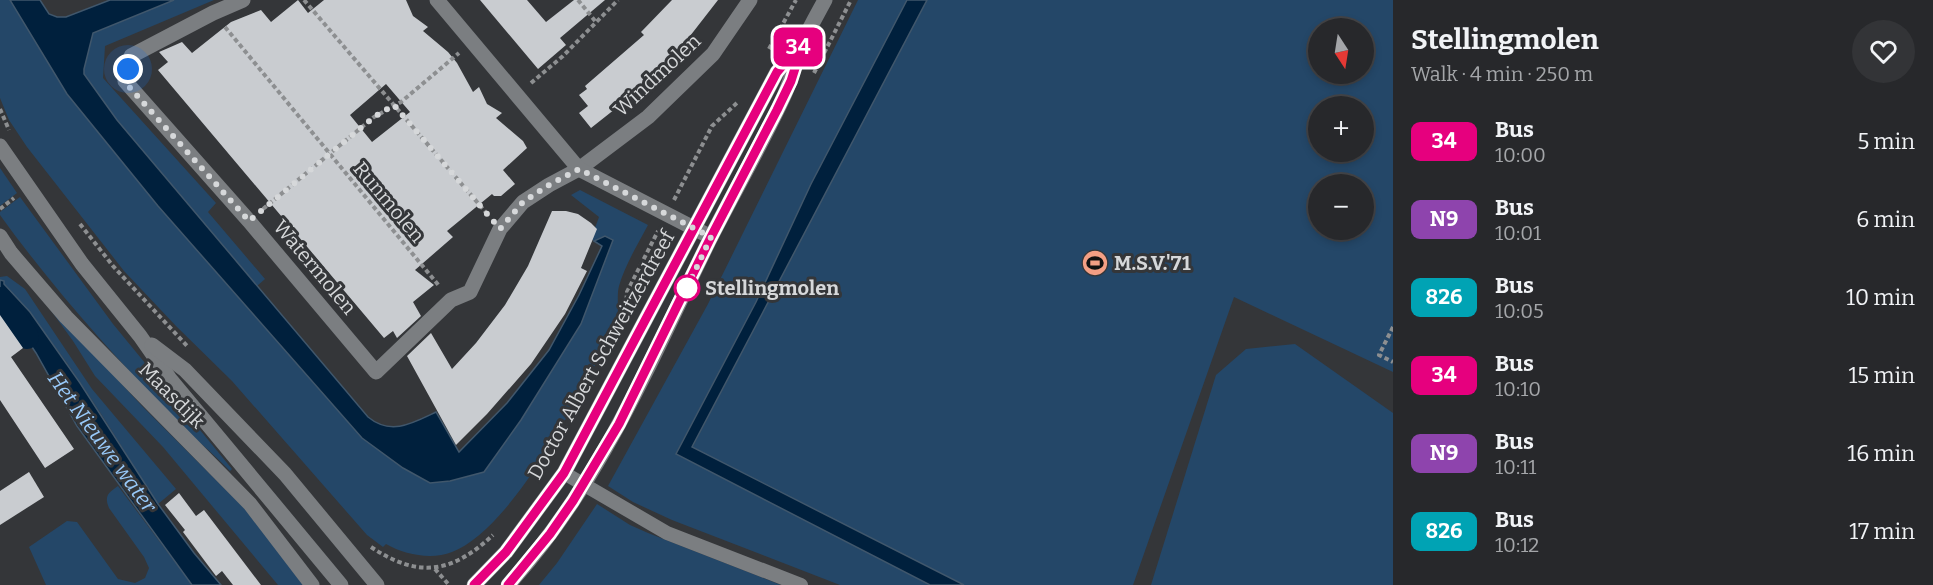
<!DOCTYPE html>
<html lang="en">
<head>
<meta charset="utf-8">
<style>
  body { margin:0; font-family:Bitter,serif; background:#333437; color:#f1f3f6; height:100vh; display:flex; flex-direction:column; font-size:22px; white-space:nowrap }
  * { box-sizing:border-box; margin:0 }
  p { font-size:20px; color:#a4a6a9 }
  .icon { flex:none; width:33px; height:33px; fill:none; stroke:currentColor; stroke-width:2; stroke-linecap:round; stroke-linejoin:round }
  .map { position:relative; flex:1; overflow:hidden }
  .sheet { display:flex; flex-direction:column; background:#27282b; width:540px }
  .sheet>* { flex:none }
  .badge { padding:0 12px; border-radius:9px; font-size:21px; line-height:39px }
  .needle { width:39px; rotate:168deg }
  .fabs { position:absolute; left:1308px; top:18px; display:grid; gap:12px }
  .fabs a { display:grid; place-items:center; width:66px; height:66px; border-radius:50%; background:#27282b; box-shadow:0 3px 9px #0003,0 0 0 2px #434447; font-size:30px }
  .you { position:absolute; width:30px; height:30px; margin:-15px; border:4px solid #fff; border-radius:50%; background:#1a73e8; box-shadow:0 0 0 9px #1a73e833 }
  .map>.badge { position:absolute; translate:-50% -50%; box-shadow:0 0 0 3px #fff }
  .round { display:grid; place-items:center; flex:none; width:63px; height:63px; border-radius:32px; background:#333437 }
  .headline { display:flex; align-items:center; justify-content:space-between; height:102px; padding:0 18px }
  h1 { font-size:28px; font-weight:700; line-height:45px }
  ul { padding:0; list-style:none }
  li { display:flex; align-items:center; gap:18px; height:78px; padding:0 18px }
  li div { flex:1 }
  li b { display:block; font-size:22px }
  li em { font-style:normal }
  li .badge { min-width:66px; font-weight:700; text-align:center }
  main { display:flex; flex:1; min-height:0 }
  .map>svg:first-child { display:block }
  .green { fill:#244768; fill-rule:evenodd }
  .water { fill:#00203d; stroke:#40576c; stroke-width:1.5 }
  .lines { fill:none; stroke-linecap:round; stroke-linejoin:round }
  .canal { stroke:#00203d; stroke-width:24 }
  .building { fill:#c9ccd0; fill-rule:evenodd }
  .path { stroke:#8d8f91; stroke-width:4; stroke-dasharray:4.5 3; stroke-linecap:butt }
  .lane { stroke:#7b7e81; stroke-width:14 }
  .street { stroke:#7b7e81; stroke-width:15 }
  .secondary { stroke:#7b7e81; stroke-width:15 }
  .line-casing { stroke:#fff; stroke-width:14 }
  .line { stroke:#e6007e; stroke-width:9 }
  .walk { stroke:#d6d8da; stroke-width:6; stroke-dasharray:0 10.8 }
  .stop-dot { fill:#fff; stroke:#e6007e; stroke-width:3 }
  .labels { text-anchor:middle; stroke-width:6; stroke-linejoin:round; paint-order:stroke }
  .street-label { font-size:20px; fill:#d6d8da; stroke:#343639 }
  .poi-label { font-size:20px; font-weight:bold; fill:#d6d8da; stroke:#343639; text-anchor:start }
  .stop-label { font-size:20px; font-weight:bold; fill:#d6d8da; stroke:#343639; text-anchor:start }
  .water-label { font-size:21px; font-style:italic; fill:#99cafa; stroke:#343639 }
</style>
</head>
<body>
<main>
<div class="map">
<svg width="1393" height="585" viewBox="0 0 1393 585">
  <rect width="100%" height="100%" fill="#343639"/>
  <!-- green -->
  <g class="green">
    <path d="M0,0H10L67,94L158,206L362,437L403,468L430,483L450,481L484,472L521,420L581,324L613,240L605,236L594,241L591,239L599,217L571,195L580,190L648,225C638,244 625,265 619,286C616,298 620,311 616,323C611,338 601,353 594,367C567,419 507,531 452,552C432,560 405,555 386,544L383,547L367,535L232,381L176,326L124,271L27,147L9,120L0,98Z"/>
    <polygon points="174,0 214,0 105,46 103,78 216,203 208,212 265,279 257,286 117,120 84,74 84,69 93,33"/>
    <polygon points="858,0 907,0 811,184 756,302 676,453 930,585 840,585 672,520 633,502 608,486 708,304"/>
    <path d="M927,0H1393V372L1234,297L1133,585H964L692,448ZM1318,28H1364V74H1318ZM1318,106H1364V152H1318ZM1318,184H1364V230H1318Z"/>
    <polygon points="0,168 17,193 0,206"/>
    <path d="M20,197L113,324L232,469L230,471C212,452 191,436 173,417C112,354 52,287 0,215V212Z"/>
    <path d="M7,276L25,289L92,389L176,489L158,504C110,429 65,350 4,284V281L0,280V277Z"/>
    <polygon points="42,298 142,406 245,509 303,585 278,585 163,447 95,376 73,341"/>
    <polygon points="1295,344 1393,413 1393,585 1151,585 1216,375 1246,349"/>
    <path d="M118,486L192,585H46L29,547L67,521L77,522L118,579L135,583L145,578L149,568L144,557L109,508C104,496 108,493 118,486Z"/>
    <polygon points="597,504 630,525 648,533 781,585 539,585 557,563"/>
  </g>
  <!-- water -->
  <g class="water">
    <path d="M10,0H40L49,14L57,17H66L110,0H174L93,33L84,69V74L117,120L368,417C391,436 413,423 436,412L459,452L507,403L549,350L579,295L602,246L594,241L605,236L613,240L581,324L521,420L484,472L450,481L430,483L403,468L362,438L158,206L67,94Z"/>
    <polygon points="907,0 927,0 692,447 964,585 930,585 676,454 756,302 811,184"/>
    <polygon points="0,280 4,281 4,284 30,312 80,383 158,504 194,553 221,585 192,585 77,426 36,353 0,299"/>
  </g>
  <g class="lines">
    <!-- canal -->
    <polyline class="canal" points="0,299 27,337"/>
  </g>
  <!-- building -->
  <g class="building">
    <path d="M298,0L308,13L324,0H406L413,16L428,27L423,31L448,52L457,63L473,92L479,87L487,104L502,113L496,118L523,141L527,148L503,170L515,184L501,196H494L492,194L447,231L453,237L415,270L434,285L413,302L421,316L397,338L393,331L384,338L158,70L168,62L159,52L166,49L182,42L192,53L231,22L261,10L271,22ZM386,84L410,112L372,142L350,115Z"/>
    <polygon points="480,0 527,0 546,22 574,0 605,0 560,38 566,45 538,69"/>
    <polygon points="672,0 718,0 690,36 660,68 634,94 591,128 579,113 588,106 579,95 587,89 585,86 644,35 641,32"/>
    <polygon points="552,211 566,211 578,214 591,223 597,229 581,268 587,271 565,314 531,364 487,414 456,445 407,356 431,333 452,369 476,343 505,305 528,266"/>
    <polygon points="0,315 23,348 11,357 74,449 45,468 0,400"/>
    <polygon points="29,472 44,497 0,525 0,491"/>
    <polygon points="179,493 196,516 204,510 261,585 233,585 222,571 216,576 183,532 185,530 165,505"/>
  </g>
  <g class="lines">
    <!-- path -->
    <g class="path">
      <polyline points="304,0 489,216"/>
      <polyline points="578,0 596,22"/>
      <polyline points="225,27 440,287"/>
      <polyline points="769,49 796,0"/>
      <polyline points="814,73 851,0"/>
      <polyline points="531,83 563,56 618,0"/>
      <polyline points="0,109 9,130"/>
      <polyline points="674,200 712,126 738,102"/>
      <polyline points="0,209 14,198"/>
      <polyline points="263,209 374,117 401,102 459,53"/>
      <polyline points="80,224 113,266 188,347"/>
      <polyline points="625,315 627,292 658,231"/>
      <polyline points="1393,327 1379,355 1393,362"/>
      <path d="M371,547C419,579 452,573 493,535"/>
      <polyline points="435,569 449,585"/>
    </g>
    <!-- lane -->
    <polyline class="lane" points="564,473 667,533 801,585"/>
    <!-- street -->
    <g class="street">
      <polyline points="243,0 213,13 131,56 125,81 249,221 376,372 451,300 470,292 500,229 523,202 549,185 579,169 648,117 713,54 750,0"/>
      <polyline points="437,0 579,169 711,237"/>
      <polyline points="0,236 11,253 66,317 250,504 312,585"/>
    </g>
    <!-- secondary -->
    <g class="secondary">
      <polyline points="0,146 82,264 140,336 170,379 341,585"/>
      <polyline points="152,345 185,370 285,474 377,585"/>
      <polyline points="474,585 506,552 564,473 777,72 798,47"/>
      <path d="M508,585C600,485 652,357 711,237C735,190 762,144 784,96C792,78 796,59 804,40C810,27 818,13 825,0"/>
    </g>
  </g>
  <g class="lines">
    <!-- line casing -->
    <g class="line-casing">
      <polyline id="line" points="474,585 506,552 564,473 777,72 804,40 791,81 777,110 711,237 619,424 573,501 550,534 508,585"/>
    </g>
    <!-- line -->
    <use href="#line" class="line"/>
    <!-- walk -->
    <polyline class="walk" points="128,69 124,81 249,221 374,117 394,105 500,229 523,202 549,185 579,169 711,237 687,288"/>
  </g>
  <!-- icons -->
  <defs>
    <g id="stadium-disc" transform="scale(1.35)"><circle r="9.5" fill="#f39f84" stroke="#343639"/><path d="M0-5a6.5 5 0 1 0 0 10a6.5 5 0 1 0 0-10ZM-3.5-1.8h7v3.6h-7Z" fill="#111"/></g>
  </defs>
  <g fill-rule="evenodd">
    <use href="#stadium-disc" x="1095" y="263"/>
  </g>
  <!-- markers -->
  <circle class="stop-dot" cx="687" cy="288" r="12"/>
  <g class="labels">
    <!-- street labels -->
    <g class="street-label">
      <text transform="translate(657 75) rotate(-43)" y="7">Windmolen</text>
      <text transform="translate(389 202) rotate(50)" y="7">Runmolen</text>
      <text transform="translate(315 267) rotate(50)" y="7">Watermolen</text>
      <text transform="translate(601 355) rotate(-61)" y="7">Doctor Albert Schweitzerdreef</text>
      <text transform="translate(172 395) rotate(45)" y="7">Maasdijk</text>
    </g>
    <!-- poi labels -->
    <g class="poi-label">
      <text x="1114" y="270">M.S.V.'71</text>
    </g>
    <!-- stop labels -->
    <g class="stop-label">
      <text x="705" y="295">Stellingmolen</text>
    </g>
    <!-- water labels -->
    <g class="water-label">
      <text transform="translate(102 442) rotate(54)" y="7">Het Nieuwe water</text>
    </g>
  </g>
</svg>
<div class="fabs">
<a><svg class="needle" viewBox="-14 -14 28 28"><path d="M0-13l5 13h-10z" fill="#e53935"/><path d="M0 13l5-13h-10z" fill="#a4a6a9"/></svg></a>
<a>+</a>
<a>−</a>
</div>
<div class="you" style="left:128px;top:69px"></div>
<b class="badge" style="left:798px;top:47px;background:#e6007e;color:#fff">34</b>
</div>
<section class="sheet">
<div class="headline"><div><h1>Stellingmolen</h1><p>Walk · 4 min · 250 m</p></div><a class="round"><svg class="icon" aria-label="heart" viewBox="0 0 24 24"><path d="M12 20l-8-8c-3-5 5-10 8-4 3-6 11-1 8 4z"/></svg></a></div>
<ul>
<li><span class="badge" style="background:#e6007e;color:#fff">34</span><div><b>Bus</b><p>10:00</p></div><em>5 min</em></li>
<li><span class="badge" style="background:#8e44ad;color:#fff">N9</span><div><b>Bus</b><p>10:01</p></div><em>6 min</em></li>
<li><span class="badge" style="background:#00a3b4;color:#fff">826</span><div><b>Bus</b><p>10:05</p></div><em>10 min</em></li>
<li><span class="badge" style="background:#e6007e;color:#fff">34</span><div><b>Bus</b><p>10:10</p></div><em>15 min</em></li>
<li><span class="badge" style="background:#8e44ad;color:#fff">N9</span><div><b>Bus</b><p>10:11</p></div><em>16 min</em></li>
<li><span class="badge" style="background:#00a3b4;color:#fff">826</span><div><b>Bus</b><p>10:12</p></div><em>17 min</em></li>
</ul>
</section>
</main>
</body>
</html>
